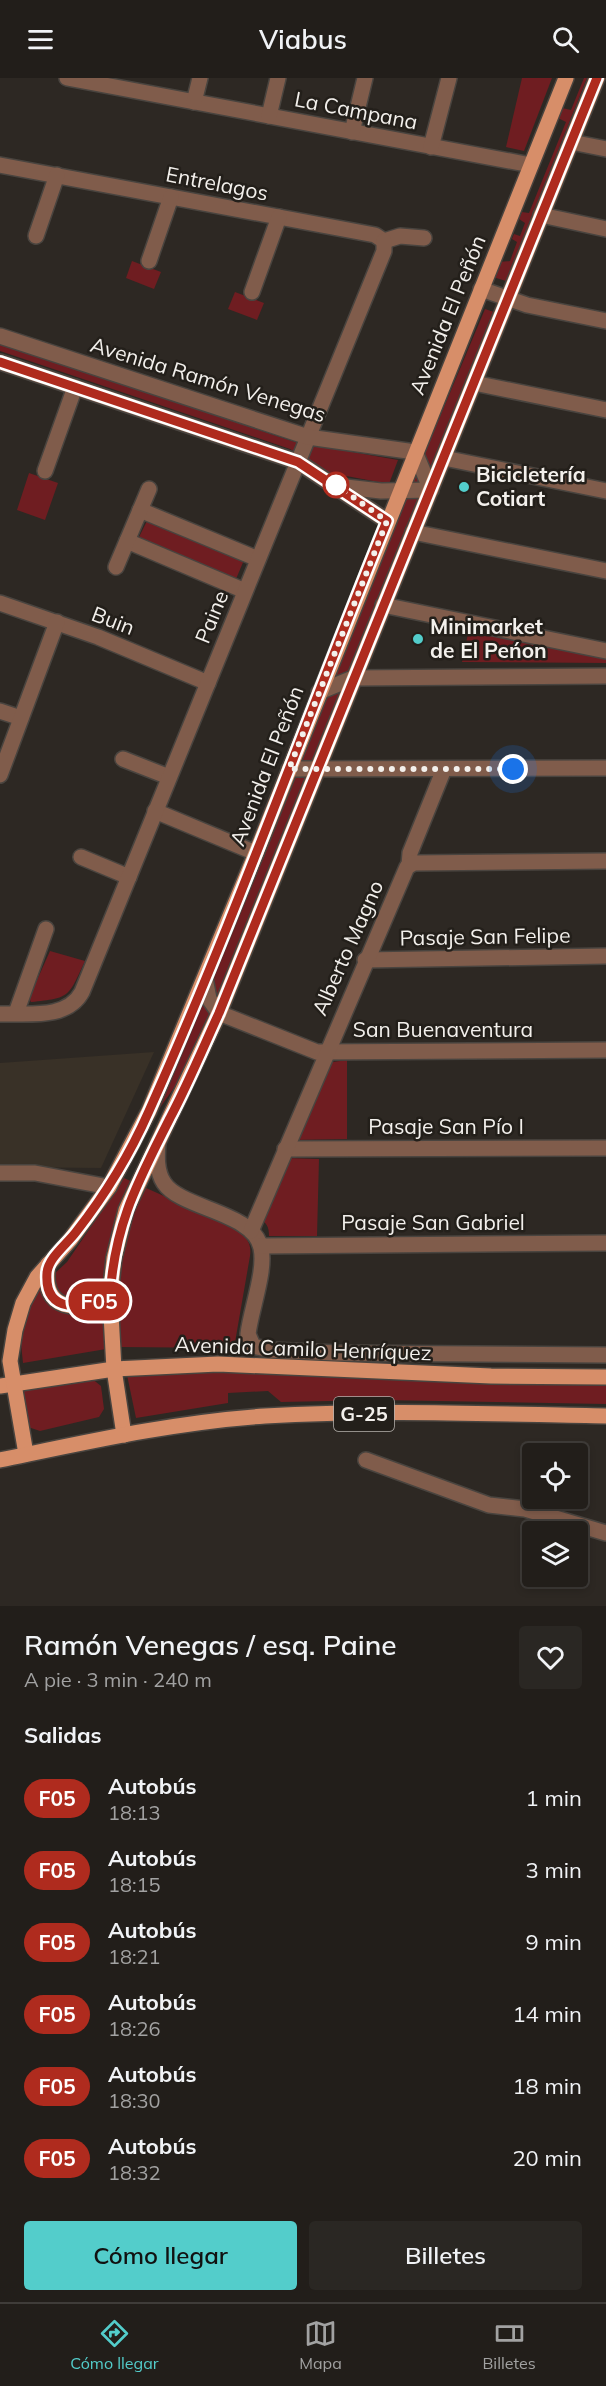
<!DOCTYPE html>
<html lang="es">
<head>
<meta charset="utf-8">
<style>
  body { margin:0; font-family:Mulish,sans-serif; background:#2a2723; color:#f1f3f6; height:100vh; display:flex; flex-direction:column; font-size:22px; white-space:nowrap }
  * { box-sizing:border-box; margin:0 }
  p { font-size:20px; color:#a2a2a2 }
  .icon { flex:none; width:33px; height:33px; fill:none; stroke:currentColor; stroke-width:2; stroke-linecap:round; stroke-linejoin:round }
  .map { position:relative; height:1528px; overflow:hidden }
  .side { display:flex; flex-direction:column; background:#221e1a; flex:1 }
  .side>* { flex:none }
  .badge { padding:0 12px; border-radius:20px; font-size:21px; line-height:39px }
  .tools { position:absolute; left:522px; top:1365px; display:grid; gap:12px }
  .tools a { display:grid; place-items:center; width:66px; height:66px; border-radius:6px; background:#221e1a; box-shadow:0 3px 9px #0003,0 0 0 2px #3f3c39; font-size:30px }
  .you { position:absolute; width:30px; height:30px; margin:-15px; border:4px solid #fff; border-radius:50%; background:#1a73e8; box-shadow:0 0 0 9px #1a73e833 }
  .map>.badge { position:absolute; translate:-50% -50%; box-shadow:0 0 0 3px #fff }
  h2 { padding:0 24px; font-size:22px; line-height:54px }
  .round { display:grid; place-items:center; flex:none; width:63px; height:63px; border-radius:6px; background:#2a2723 }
  .overview { display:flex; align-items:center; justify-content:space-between; height:102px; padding:0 24px }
  h1 { font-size:28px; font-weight:600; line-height:45px }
  .action { display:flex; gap:12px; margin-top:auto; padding:12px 24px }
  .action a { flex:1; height:69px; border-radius:6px; background:#53cdcb; color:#111; font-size:24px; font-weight:600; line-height:69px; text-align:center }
  .action a+a { background:#2a2723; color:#f1f3f6 }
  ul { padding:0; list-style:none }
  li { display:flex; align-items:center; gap:18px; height:72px; padding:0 24px }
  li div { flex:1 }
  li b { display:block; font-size:22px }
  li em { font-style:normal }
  li .badge { min-width:66px; font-weight:700; text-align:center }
  header { display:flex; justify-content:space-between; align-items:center; height:78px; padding:0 24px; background:#221e1a; font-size:27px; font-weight:600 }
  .tabs { display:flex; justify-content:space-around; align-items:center; height:84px; border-top:2px solid #3f3c39; background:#221e1a; font-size:16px; color:#a2a2a2 }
  .tabs a { display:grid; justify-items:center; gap:3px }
  .tabs .on { color:#53cdcb }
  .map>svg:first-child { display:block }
  .built { fill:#393127 }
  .green { fill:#6f1d21 }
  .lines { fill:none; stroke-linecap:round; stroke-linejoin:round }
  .minor-casing { stroke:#49443f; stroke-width:18 }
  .tertiary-casing { stroke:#49443f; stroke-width:18 }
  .primary-casing { stroke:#49443f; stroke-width:18 }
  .minor { stroke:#805c4b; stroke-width:15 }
  .tertiary { stroke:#805c4b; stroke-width:15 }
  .primary { stroke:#d78e69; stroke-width:15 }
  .line-casing { stroke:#fff; stroke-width:14 }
  .line { stroke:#af2b1e; stroke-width:9 }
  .walk { stroke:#f3f0ec; stroke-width:6; stroke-dasharray:0 10.8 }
  .stop-dot { fill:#fff; stroke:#af2b1e; stroke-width:3 }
  .poi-dot { fill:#53cdcb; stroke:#231f1a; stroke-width:2 }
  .labels { text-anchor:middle; stroke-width:5; stroke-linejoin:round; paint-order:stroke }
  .shield { fill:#231f1a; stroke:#b5b1ad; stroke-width:1.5 }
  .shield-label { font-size:20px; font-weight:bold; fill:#f3f0ec }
  .street-label { font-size:21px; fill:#f3f0ec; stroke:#231f1a }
  .poi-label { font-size:21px; font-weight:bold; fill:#f3f0ec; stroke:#231f1a; text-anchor:start }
</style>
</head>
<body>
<header><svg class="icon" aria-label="menu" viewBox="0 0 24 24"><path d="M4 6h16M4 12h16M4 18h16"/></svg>Viabus<svg class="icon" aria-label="search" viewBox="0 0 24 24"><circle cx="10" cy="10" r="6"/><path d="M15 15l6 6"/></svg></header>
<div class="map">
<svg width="606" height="1528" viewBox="0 0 606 1528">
  <rect width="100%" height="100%" fill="#2d2823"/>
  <!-- built -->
  <polygon class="built" points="154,974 101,1090 0,1089 0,985"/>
  <!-- green -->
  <g class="green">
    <polygon points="522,0 552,0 524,73 506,69"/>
    <polygon points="584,0 587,0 506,203 493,199 499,184 510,183 517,164 512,161 514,156 520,158 525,145 519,141 522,134 529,135 566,44 558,40 562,30 571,32"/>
    <polygon points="132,183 161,194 154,211 126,200"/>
    <polygon points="235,214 264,225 257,242 228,231"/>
    <polygon points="485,231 494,234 190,987 152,1041 370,506"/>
    <polygon points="0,266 295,364 398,382 389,406 325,394 290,371 0,273"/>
    <polygon points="29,395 58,405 45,442 17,432"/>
    <polygon points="148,441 244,482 236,501 139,459"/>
    <polygon points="469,551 606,577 606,585 462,584"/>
    <path d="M50,873L85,883C68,919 71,920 31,924L29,920Z"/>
    <polygon points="347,982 347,1061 293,1062 326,985"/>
    <path d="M284,1080L319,1081L317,1158H269C269,1149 267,1144 258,1141Z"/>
    <path d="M124,1100L237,1151C246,1159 252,1165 250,1178L234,1270L118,1269L23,1285L21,1266L26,1240L37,1212L67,1184Z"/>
    <polygon points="240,1294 606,1304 606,1326 380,1322 281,1324 268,1313 228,1315 228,1325 136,1340 127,1297"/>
    <polygon points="91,1300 101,1308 104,1331 99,1339 40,1353 28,1349 22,1312"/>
  </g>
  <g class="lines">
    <!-- minor casing -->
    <g class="minor-casing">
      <g id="minor">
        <polyline points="67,0 531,87"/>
        <polyline points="194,24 200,0"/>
        <polyline points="269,38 278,0"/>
        <polyline points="352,54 365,0"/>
        <polyline points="571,64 606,71"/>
        <polyline points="431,69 449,0"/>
        <polyline points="0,87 375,157 384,163"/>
        <polyline points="541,137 606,151"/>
        <polyline points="36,158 57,97"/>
        <polyline points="384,163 400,158 424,160"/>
        <polyline points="149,183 171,119"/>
        <polyline points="481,211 527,227 606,243"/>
        <polyline points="252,214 279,139"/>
        <polyline points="474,305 606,332"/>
        <polyline points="444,380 606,413"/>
        <polyline points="45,393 75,309"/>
        <polyline points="140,432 258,481"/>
        <polyline points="413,454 606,493"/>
        <polyline points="127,463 245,513"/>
        <polyline points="116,489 149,411"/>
        <polyline points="0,525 98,559 208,605"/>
        <polyline points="383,527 606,573"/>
        <polyline points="319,614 353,600 606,598"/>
        <polyline points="0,633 21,640"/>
        <polyline points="123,681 169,699"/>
        <polyline points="289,691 606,690"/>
        <polyline points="0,697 57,544"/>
        <polyline points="155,733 256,775"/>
        <polyline points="81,779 129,799"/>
        <polyline points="409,787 410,775 444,691"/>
        <polyline points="365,882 606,878"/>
        <polyline points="205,900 209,921 219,935 317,974 606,972"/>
        <polyline points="16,935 46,851"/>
        <path d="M0,936C27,935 67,942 82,914L384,173V163"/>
        <path d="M158,1064C157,1077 156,1093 164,1105C181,1131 254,1134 261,1170C266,1193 251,1231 248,1256L253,1268L271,1272L337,1275L606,1277"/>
        <polyline points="285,1071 606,1070"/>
        <polyline points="0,1095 35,1095 109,1109"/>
        <polyline points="251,1153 407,789 414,785 606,783"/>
        <polyline points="261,1168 606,1165"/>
        <polyline points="366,1382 489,1427 525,1431 606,1455"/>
      </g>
    </g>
    <!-- tertiary casing -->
    <g class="tertiary-casing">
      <g id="tertiary">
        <polyline points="0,258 308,359 415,374 431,412 381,413 337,408"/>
        <polyline points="0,284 298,384 387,443"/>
      </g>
    </g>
    <!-- primary casing -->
    <g class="primary-casing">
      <g id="primary">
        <path d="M48,1186C40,1235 78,1234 110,1218"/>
        <polyline points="0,1308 114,1291 218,1286 491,1298 606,1299"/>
        <polyline points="124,1357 114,1291 110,1218 114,1180 126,1132 219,935 597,0"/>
        <polyline points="26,1376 10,1283 15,1252 23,1225 37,1199 70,1162 109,1109 149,1033 256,775 566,0"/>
        <path d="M0,1382C87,1364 175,1344 265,1338C378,1331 493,1336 606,1338"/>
      </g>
    </g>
    <!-- minor -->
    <use href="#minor" class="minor"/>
    <!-- tertiary -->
    <use href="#tertiary" class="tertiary"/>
    <!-- primary -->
    <use href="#primary" class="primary"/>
  </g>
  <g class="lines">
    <!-- line casing -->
    <g class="line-casing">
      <path id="line" d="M0,284L298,384L387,443C307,639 236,839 149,1033C130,1076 105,1117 76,1154C67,1166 48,1180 47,1195C44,1238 84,1230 110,1218C115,1144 138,1104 170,1040C188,1006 203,970 219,935L597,0"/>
    </g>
    <!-- line -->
    <use href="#line" class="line"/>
    <!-- walk -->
    <polyline class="walk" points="336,407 387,443 289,691 513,691"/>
  </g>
  <!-- markers -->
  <circle class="stop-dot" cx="336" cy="407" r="12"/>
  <g class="poi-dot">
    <circle cx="464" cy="409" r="6"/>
    <circle cx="418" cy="561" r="6"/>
  </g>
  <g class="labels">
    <!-- shield labels -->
    <rect class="shield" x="334" y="1319" width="60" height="34" rx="4.5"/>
    <g class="shield-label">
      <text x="364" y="1343">G-25</text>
    </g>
    <!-- street labels -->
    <g class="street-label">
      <text transform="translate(356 33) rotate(11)" y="7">La Campana</text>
      <text transform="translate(217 106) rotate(11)" y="7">Entrelagos</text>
      <text transform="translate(448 237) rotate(-68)" y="7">Avenida El Peñón</text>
      <text transform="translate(208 302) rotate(17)" y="7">Avenida Ramón Venegas</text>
      <text transform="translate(212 539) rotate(-68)" y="7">Paine</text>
      <text transform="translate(113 543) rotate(21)" y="7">Buin</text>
      <text transform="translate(267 688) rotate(-69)" y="7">Avenida El Peñón</text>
      <text transform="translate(485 859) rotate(-1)" y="7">Pasaje San Felipe</text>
      <text transform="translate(348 870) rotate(-66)" y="7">Alberto Magno</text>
      <text x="443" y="959">San Buenaventura</text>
      <text x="446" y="1056">Pasaje San Pío I</text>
      <text x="433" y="1152">Pasaje San Gabriel</text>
      <text transform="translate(303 1271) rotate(2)" y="7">Avenida Camilo Henríquez</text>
    </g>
    <!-- poi labels -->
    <g class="poi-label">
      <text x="476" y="404">Bicicletería<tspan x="476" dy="24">Cotiart</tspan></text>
      <text x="430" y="556">Minimarket<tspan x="430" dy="24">de El Peńon</tspan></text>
    </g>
  </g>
</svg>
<div class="tools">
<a><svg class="icon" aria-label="locate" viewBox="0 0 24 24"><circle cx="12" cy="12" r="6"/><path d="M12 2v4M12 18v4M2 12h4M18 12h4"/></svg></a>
<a><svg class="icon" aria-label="layers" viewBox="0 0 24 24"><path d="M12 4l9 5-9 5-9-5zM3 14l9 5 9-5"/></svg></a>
</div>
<div class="you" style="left:513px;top:691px"></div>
<b class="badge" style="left:99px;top:1223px;background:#af2b1e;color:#fff">F05</b>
</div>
<section class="side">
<div class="overview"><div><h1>Ramón Venegas / esq. Paine</h1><p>A pie · 3 min · 240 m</p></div><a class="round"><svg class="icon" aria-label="heart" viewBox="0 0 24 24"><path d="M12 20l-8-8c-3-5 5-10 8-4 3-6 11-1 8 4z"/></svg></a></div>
<h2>Salidas</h2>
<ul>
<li><span class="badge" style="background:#af2b1e;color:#fff">F05</span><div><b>Autobús</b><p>18:13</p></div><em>1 min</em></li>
<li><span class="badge" style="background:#af2b1e;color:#fff">F05</span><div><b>Autobús</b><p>18:15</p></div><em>3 min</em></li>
<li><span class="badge" style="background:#af2b1e;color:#fff">F05</span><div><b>Autobús</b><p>18:21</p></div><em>9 min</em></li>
<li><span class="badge" style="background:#af2b1e;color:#fff">F05</span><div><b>Autobús</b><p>18:26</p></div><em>14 min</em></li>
<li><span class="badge" style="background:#af2b1e;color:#fff">F05</span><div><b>Autobús</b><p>18:30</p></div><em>18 min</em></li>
<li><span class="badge" style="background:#af2b1e;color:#fff">F05</span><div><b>Autobús</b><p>18:32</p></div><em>20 min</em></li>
</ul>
<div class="action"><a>Cómo llegar</a><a>Billetes</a></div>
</section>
<nav class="tabs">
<a class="on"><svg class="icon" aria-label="directions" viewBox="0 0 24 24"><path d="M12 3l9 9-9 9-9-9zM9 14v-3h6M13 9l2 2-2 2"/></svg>Cómo llegar</a>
<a><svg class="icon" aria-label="map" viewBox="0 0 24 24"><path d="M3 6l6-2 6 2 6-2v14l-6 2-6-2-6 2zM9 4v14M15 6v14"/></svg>Mapa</a>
<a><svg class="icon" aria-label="tickets" viewBox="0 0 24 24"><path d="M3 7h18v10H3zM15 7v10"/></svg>Billetes</a>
</nav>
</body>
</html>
